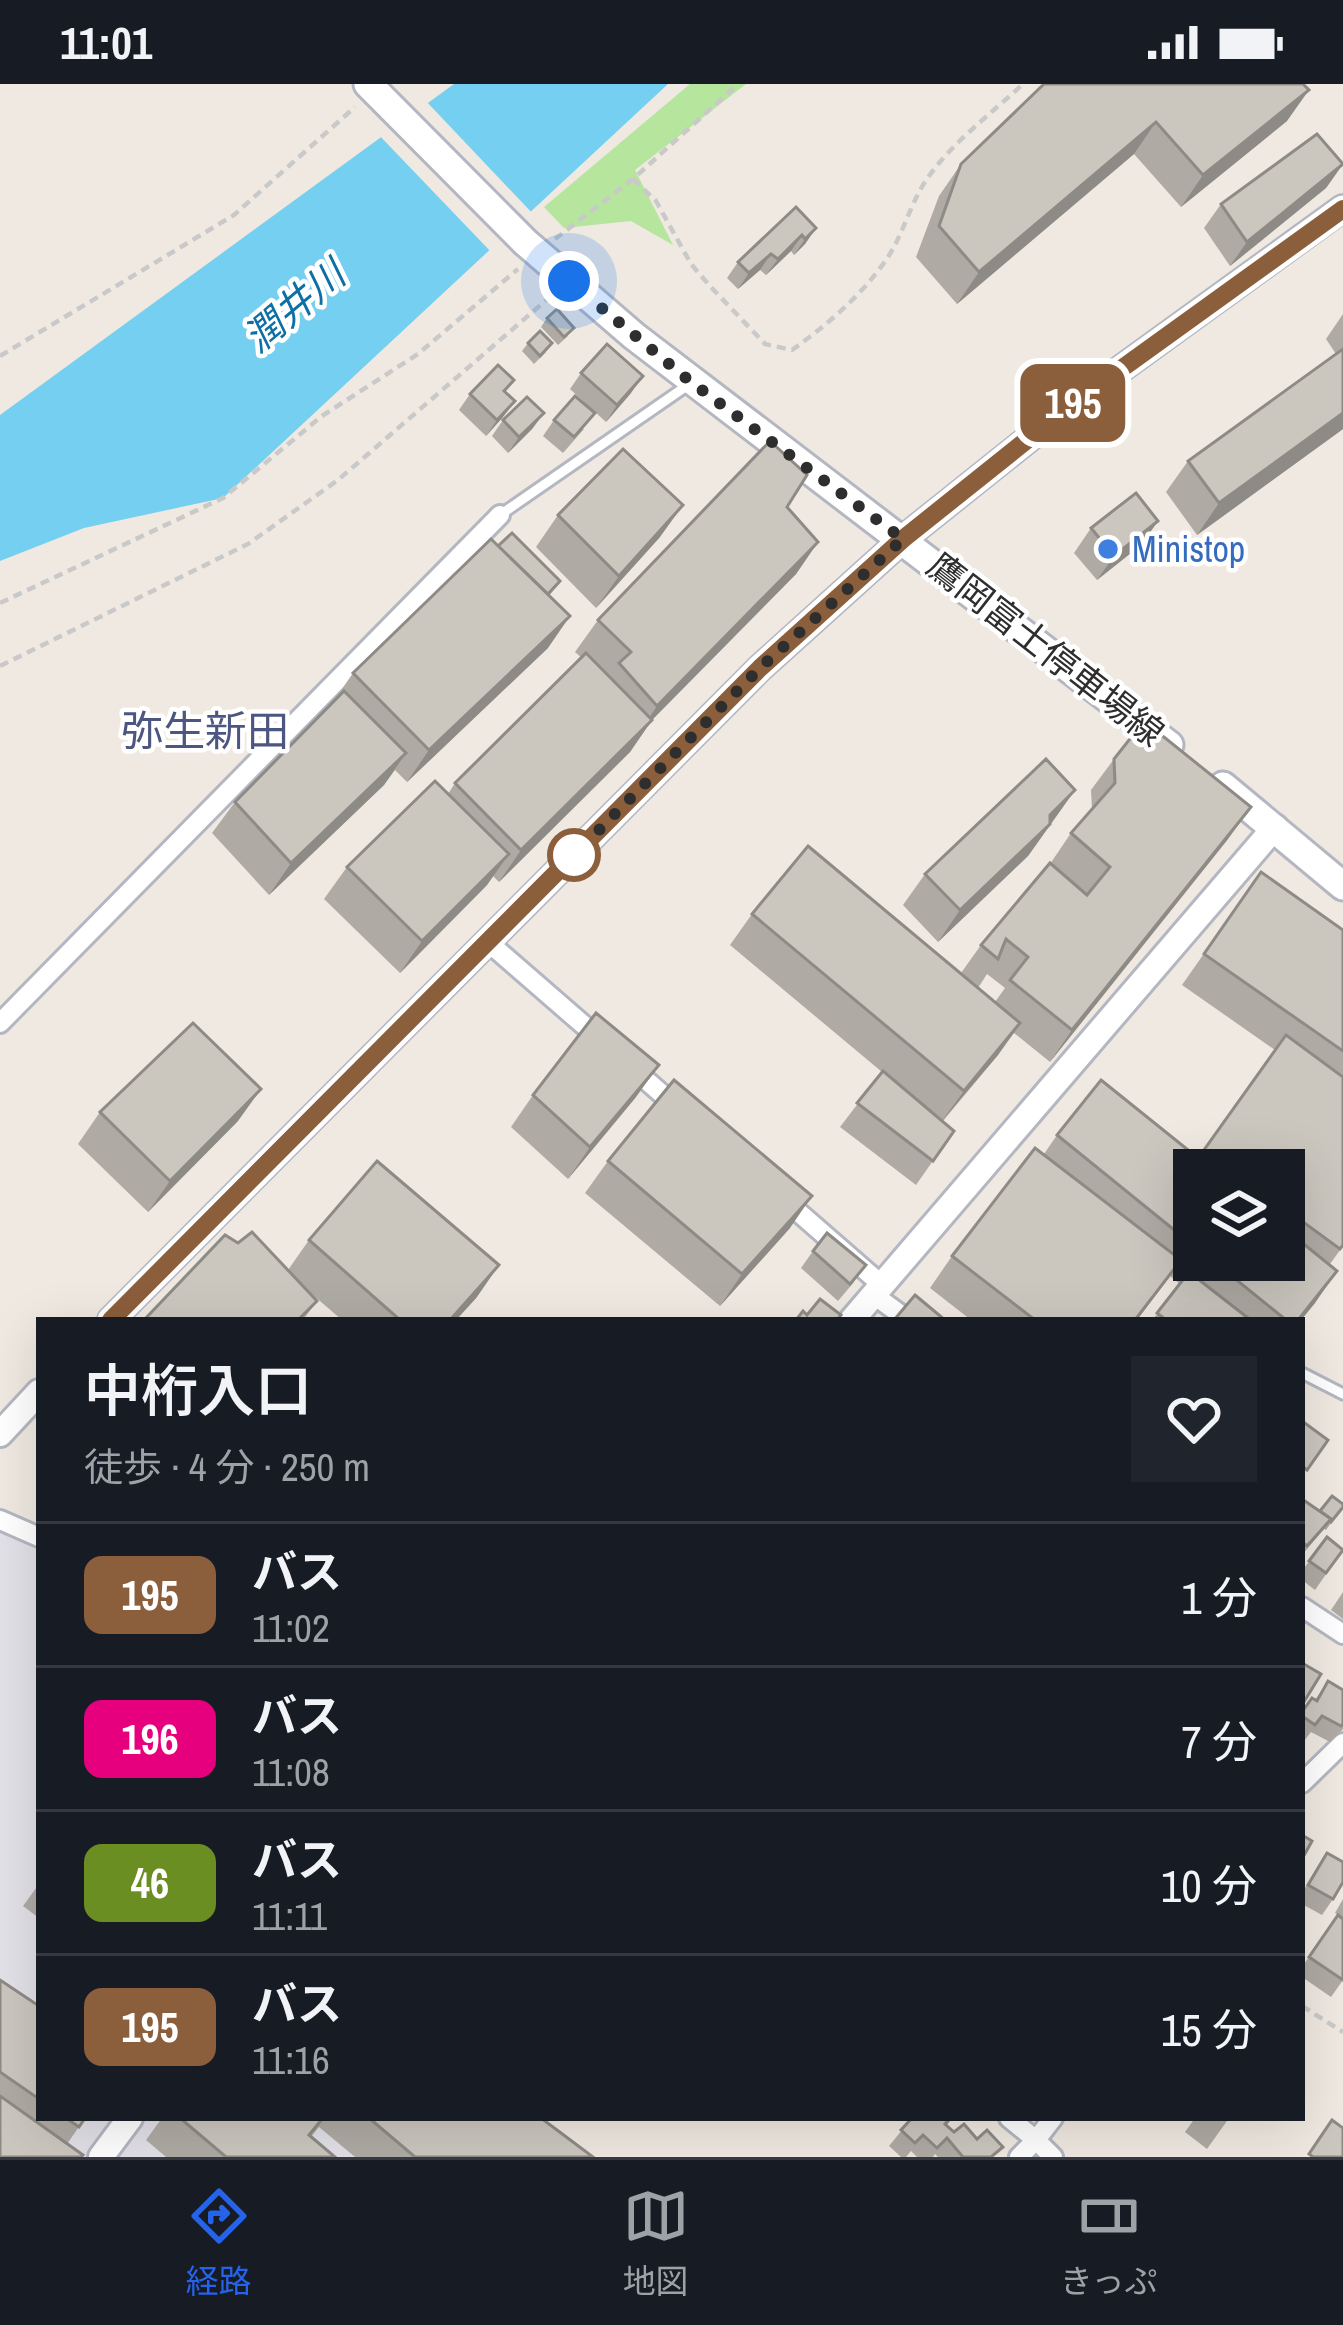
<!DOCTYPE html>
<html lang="ja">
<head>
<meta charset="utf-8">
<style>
  body { margin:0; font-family:"Archivo Narrow","Noto Sans JP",sans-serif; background:#20242c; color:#f1f3f6; height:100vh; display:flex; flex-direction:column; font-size:45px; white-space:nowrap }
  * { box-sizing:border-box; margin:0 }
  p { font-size:39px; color:#9ea1a6 }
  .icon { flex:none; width:66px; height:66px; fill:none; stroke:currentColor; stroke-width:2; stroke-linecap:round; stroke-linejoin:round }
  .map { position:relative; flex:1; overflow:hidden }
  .side { position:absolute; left:36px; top:1233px; width:1269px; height:804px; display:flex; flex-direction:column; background:#171b24; border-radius:0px; box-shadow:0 12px 48px #0002 }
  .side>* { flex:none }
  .badge { padding:0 24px; border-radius:18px; font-size:42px; line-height:78px }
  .buttons { position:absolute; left:1173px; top:1065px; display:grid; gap:24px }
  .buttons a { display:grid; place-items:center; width:132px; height:132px; border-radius:0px; background:#171b24; box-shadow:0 12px 48px #0002; font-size:60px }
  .you { position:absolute; width:60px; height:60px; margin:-30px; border:9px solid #fff; border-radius:50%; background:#1a73e8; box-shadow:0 0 0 18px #1a73e833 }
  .map>.badge { position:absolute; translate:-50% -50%; box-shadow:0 0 0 6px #fff }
  .round { display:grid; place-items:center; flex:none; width:126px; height:126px; border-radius:0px; background:#20242c }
  .head { display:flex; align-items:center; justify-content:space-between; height:204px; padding:0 48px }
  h1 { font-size:57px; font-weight:600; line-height:90px }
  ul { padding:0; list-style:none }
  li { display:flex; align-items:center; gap:36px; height:144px; padding:0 48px; border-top:3px solid #363941 }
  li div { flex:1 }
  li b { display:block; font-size:45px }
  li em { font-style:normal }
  li .badge { min-width:132px; font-weight:700; text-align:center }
  .status { display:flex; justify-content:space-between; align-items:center; height:84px; padding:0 60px; background:#171b24; direction:ltr }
  .status svg { height:33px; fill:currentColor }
  .dock { display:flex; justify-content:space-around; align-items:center; height:168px; border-top:3px solid #363941; background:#171b24; font-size:33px; color:#9ea1a6 }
  .dock a { display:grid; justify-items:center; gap:6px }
  .dock .current { color:#2563eb }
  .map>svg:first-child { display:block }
  .industrial { fill:#e3e1e8 }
  .green { fill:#b6e59e }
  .water { fill:#75cff0 }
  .pier { fill:#efe9e1 }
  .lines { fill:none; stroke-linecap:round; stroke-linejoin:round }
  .service-casing { stroke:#b4b7c1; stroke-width:15 }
  .minor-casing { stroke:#b4b7c1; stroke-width:24 }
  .tertiary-casing { stroke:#b4b7c1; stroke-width:30 }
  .secondary-casing { stroke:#b4b7c1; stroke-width:33 }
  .path { stroke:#c9c9c9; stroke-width:4.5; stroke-dasharray:9 6; stroke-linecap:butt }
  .service { stroke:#fff; stroke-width:9 }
  .minor { stroke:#fff; stroke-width:18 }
  .tertiary { stroke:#fff; stroke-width:24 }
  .secondary { stroke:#fff; stroke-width:27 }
  .wall { fill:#afaba4; fill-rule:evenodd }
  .shaded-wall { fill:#8e8b86 }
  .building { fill:#cbc7bf; stroke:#8e8b86; stroke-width:3 }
  .line-casing { stroke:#fff; stroke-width:27 }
  .line { stroke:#8b5e3c; stroke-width:18 }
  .walk { stroke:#2e2e2e; stroke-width:12; stroke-dasharray:0 21.6 }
  .shop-dot { fill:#3f7fe0; stroke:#fff; stroke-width:4.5 }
  .stop-dot { fill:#fff; stroke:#8b5e3c; stroke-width:6 }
  .labels { text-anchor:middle; stroke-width:9; stroke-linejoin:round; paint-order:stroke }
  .shop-label { font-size:36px; fill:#366cbe; stroke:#fff; text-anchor:start }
  .street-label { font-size:36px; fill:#2e2e2e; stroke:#fff }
  .water-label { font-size:39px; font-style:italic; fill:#0d6fa3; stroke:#fff }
  .quarter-label { font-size:42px; fill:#4d5680; stroke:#fff }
</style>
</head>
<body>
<div class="status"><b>11:01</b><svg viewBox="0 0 49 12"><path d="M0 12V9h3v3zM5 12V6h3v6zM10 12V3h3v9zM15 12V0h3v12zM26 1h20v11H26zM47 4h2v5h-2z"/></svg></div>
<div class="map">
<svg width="1343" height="2073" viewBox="0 0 1343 2073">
  <rect width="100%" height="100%" fill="#efe9e1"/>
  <!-- industrial -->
  <polygon class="industrial" points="0,1447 39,1464 39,2034 496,2034 548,2073 18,2073 0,2060"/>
  <!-- green -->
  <polygon class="green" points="690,0 746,0 635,86 673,161 631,137 564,144 544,123"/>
  <!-- water -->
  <polygon class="water" points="454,0 668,0 223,414 84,444 0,477 0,331"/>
  <!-- pier -->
  <polygon class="pier" points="424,15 535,132 493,170 377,49"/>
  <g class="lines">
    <!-- service casing -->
    <g class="service-casing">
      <g id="service">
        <polyline points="500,431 688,301"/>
        <polyline points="1302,1289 1343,1310"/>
      </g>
    </g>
    <!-- minor casing -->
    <g class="minor-casing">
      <g id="minor">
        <polyline points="488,858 602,957"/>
        <polyline points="0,939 500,431"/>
        <polyline points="631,983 678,1024"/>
        <polyline points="781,1113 882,1201"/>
        <polyline points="874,1211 908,1236"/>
        <polyline points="0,1436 39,1453"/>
        <polyline points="1302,1523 1343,1550"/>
        <polyline points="1302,1699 1343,1659"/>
        <polyline points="1009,2034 1036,2056 1053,2034"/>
        <polyline points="1019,2073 1036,2056 1053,2073"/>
      </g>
    </g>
    <!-- tertiary casing -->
    <g class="tertiary-casing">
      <g id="tertiary">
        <polyline points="111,1236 760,584 903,455 1067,324 1343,124"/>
        <polyline points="852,1236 1275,743"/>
        <polyline points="0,1350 39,1308"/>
        <polyline points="101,2073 130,2034"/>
      </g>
    </g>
    <!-- secondary casing -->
    <g class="secondary-casing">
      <g id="secondary">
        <polyline points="368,0 525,158 634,252 1169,661"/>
        <polyline points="1223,702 1343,802"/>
      </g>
    </g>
    <!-- path -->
    <g class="path">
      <path d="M633,95L656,117L691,180L709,201L765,260L792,266C827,241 861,212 886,176C904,150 910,118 929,92C954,57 992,29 1023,0"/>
      <polyline points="555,155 633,95 738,0"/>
      <polyline points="0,272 234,131 355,23"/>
      <polyline points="0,519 223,414 322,332 418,270 518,185"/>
      <polyline points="0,582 248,460 338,396 551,212"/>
      <polyline points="1302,1922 1343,1948"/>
    </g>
    <!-- service -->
    <use href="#service" class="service"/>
    <!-- minor -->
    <use href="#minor" class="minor"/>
    <!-- tertiary -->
    <use href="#tertiary" class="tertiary"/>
    <!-- secondary -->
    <use href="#secondary" class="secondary"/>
  </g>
  <!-- wall -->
  <g class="wall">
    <polygon points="1044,0 1287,37 1181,123 1134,70 957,220 916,173 939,112 961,80"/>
    <polygon points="1343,80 1326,104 1230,182 1204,144 1221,120"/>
    <polygon points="816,144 805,160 794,171 791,167 766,191 760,186 738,205 727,194 738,178"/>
    <polygon points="1343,230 1343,345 1197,451 1166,408 1188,377 1336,270 1326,255"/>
    <polygon points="547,234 568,252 558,261 541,243"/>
    <polygon points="528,259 546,268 534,280 522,267"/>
    <polygon points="581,289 631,309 606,338 570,305"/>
    <polygon points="505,308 503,333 486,352 459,326 470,310"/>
    <polygon points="544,329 532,345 508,369 492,352 503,336"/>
    <polygon points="554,336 584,345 563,369 543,352"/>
    <polygon points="787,423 818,458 796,490 652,636 630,668 499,798 493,792 487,801 400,889 324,815 347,783 448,710 455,699 582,574 575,568 598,536"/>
    <polygon points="558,431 660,453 596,524 536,463"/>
    <polygon points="1158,437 1141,461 1097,496 1074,469 1091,444"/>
    <polygon points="498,462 560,497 549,512 548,564 407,698 395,686 384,701 269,811 212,749 235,718 331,621 353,589"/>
    <path d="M1114,675L1228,755L1050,978L1014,949L998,971L943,1037L954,1047L916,1101L840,1043L882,988L730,861L752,830L961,889L981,861L1050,780L1071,749L1092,725L1091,706ZM987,890L1005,904L995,918L978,904Z"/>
    <polygon points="1075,706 1028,772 938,858 903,821 925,790"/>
    <path d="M1261,788L1343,846V1162L1330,1180L1315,1219L1301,1236H1148L1154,1234L1180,1200L1170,1192L1137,1236H971L930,1204L952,1172L1044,1070L1057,1051L1198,1074L1275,966L1182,901ZM1194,1086H1284V1176H1194Z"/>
    <polygon points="533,1011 636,1013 568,1095 511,1043"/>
    <polygon points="100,1028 238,1037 148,1128 78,1060"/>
    <polygon points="608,1077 790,1144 720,1222 585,1109"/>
    <polygon points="309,1156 477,1213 456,1236 342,1236 299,1199 317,1217 303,1236 144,1236 238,1159 288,1186"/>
    <polygon points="813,1167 854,1198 838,1217 801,1184"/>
    <polygon points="1302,1415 1320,1427 1343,1423 1326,1446 1324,1445 1302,1471"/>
    <polygon points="1327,1453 1343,1466 1315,1506 1302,1496 1302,1487"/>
    <polygon points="1343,1508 1343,1535 1331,1526"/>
    <polygon points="1328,1597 1343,1606 1343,1645 1330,1658 1311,1648 1304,1657 1302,1656 1302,1628 1315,1616"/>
    <polygon points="1327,1769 1333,1815 1322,1831 1302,1820 1302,1809"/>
    <polygon points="39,1800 39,1834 23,1822"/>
    <polygon points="1343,1815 1343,1834 1335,1829"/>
    <polygon points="1338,1831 1343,1896 1331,1913 1302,1893 1302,1883"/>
    <polygon points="0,1896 39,1922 39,2034 85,2034 67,2060 0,2073"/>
    <polygon points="162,2034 541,2034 593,2073 355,2073 319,2043 311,2053 335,2073 166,2073 146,2056"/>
    <polygon points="912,2034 953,2034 946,2042 991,2073 938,2073 935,2070 933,2073 917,2073 911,2067 906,2073 901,2073 889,2062"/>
    <polygon points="1195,2034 1229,2034 1207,2065 1185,2048"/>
  </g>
  <!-- shaded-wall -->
  <g class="shaded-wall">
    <polygon points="1309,6 1287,37 1181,123 1203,91"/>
    <polygon points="1156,38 1134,70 957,220 979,188"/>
    <polygon points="1343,80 1326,104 1230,182 1247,158"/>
    <polygon points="816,144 805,160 794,171 805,155"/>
    <polygon points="802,151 791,167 766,191 778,175"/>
    <polygon points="771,170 760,186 738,205 749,189"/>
    <polygon points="643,292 631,309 606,338 617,321"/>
    <polygon points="515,317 503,333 486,352 497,336"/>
    <polygon points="544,329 532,345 508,369 519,353"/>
    <polygon points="1343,329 1343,345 1197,451 1219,419"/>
    <polygon points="683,421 660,453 596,524 619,492"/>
    <polygon points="1158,437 1141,461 1097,496 1114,472"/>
    <polygon points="818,458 796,490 649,639 652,636 630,668 499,798 521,766 636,653 657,622"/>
    <polygon points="570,532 548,564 407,698 429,666"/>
    <polygon points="406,669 384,701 269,811 291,779"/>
    <polygon points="1075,706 1028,772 938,858 960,826"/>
    <polygon points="1251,723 1228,755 1050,978 1072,946"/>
    <polygon points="509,770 487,801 400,889 422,857"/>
    <polygon points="1020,939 998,971 941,1038 964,1007"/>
    <polygon points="659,981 636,1013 568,1095 590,1063"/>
    <polygon points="261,1005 238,1037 148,1128 170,1097"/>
    <polygon points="812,1112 790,1144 720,1222 742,1190"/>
    <polygon points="499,1181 477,1213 456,1236 450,1236"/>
    <polygon points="1337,1187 1315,1219 1301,1236 1298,1236"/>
  </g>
  <!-- building -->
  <g class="building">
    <polygon points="1044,0 1303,0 1309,6 1203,91 1156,38 979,188 939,142 961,80"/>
    <polygon points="1317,50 1343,80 1247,158 1221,120"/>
    <polygon points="796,123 816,144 805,155 802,151 778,175 771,170 749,189 738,178"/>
    <polygon points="557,225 574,244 564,253 547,234"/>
    <polygon points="540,247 552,259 540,272 528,259"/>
    <polygon points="607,260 643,292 617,321 581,289"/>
    <polygon points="1343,265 1343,329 1219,419 1188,377"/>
    <polygon points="498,281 514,296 504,307 515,317 497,336 470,310"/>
    <polygon points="575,312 595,329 574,353 554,336"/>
    <polygon points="527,313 544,329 519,353 503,336"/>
    <polygon points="770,357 807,391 787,423 818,458 657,622 619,579 631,568 598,536"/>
    <polygon points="623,365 683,421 619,492 558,431"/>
    <polygon points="1136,409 1158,437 1114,472 1091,444"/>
    <polygon points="512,449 560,497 548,510 498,462"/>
    <polygon points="491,455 570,532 429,666 353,589"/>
    <polygon points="586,569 652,636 521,766 455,699"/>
    <polygon points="344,607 406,669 291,779 235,718"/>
    <polygon points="1144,637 1251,723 1072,946 1010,896 1028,873 1006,855 998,875 981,861 1050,779 1087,811 1110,783 1071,749 1115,699 1114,675"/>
    <polygon points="1046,675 1075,706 1050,731 1050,740 960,826 925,790"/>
    <polygon points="435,697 509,770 422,857 347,783"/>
    <polygon points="808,762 1020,939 964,1007 752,830"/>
    <polygon points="1261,788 1343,846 1343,967 1204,870"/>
    <polygon points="596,929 659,981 590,1063 533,1011"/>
    <polygon points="193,939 261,1005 170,1097 100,1028"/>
    <polygon points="1286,951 1343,993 1343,1161 1340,1165 1284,1124 1284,1086 1231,1086 1204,1066"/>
    <polygon points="883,987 954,1047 933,1077 857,1019"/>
    <polygon points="674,996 812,1112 742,1190 608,1077"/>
    <polygon points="1101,996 1213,1086 1194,1086 1194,1162 1057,1051"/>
    <polygon points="1035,1064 1181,1176 1135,1236 1035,1236 952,1172"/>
    <polygon points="377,1077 499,1181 450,1236 400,1236 309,1156"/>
    <polygon points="1284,1144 1337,1187 1298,1236 1286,1236 1212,1176 1284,1176"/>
    <polygon points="252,1148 317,1217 298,1236 144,1236 225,1151 238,1159"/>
    <polygon points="827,1149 866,1181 850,1200 813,1167"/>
    <polygon points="1189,1188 1248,1234 1246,1236 1166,1236 1157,1229"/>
    <polygon points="915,1211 945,1236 894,1236"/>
    <polygon points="820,1215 841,1231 837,1236 796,1236 803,1227 807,1231"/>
    <polygon points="1302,1337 1328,1356 1307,1386 1302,1382"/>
    <polygon points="1332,1412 1343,1420 1343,1423 1331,1438 1329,1436 1331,1435 1320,1427"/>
    <polygon points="1302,1415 1331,1435 1307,1462 1302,1458"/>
    <polygon points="1327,1453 1343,1466 1326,1489 1309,1477"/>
    <polygon points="1302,1579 1321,1590 1302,1621"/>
    <polygon points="1328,1597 1343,1606 1343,1640 1341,1642 1322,1632 1315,1641 1302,1632 1302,1628 1312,1614 1317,1617"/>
    <polygon points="1302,1751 1312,1757 1302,1775"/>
    <polygon points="1327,1769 1343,1778 1343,1798 1333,1815 1308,1801"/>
    <polygon points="1338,1831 1343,1835 1343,1896 1309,1873"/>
    <polygon points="0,1896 39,1922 39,2015 0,1988"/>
    <polygon points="0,2012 83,2071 81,2073 0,2073"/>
    <polygon points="66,2034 85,2034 79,2043"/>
    <polygon points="180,2034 323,2034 309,2051 335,2073 226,2073"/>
    <polygon points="369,2034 541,2034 593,2073 415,2073"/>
    <polygon points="912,2034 950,2034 945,2040 954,2048 964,2040 977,2055 987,2046 1003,2063 991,2073 963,2073 947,2054 937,2064 923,2051 915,2059 901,2046"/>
    <polygon points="1332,2036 1343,2044 1343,2073 1313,2073 1309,2070"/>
  </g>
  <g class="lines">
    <!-- line casing -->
    <g class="line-casing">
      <polyline id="line" points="111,1236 760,584 903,455 1067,324 1343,125"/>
    </g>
    <!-- line -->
    <use href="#line" class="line"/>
    <!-- walk -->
    <polyline class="walk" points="569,197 691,298 903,455 760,584 574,771"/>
  </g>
  <!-- markers -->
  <circle class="shop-dot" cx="1108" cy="465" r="12"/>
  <circle class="stop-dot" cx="574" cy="771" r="24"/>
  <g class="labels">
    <!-- shop labels -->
    <g class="shop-label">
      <text x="1132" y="478">Ministop</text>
    </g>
    <!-- street labels -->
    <g class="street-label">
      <text transform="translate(1046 565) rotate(38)" y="13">鷹岡富士停車場線</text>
    </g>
    <!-- water labels -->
    <g class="water-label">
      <text transform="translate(294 222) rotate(-40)" y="14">潤井川</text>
    </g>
    <!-- quarter labels -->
    <g class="quarter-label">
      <text x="205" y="662">弥生新田</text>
    </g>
  </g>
</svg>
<div class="buttons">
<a><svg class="icon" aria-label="layers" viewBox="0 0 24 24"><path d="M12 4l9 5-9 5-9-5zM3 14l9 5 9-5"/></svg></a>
</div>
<div class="you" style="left:569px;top:197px"></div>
<b class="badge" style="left:1073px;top:319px;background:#8b5e3c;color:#fff">195</b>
<section class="side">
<div class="head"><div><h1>中桁入口</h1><p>徒歩 · 4 分 · 250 m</p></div><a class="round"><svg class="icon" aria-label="heart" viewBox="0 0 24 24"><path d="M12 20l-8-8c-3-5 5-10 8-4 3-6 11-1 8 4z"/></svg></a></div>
<ul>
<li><span class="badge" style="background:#8b5e3c;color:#fff">195</span><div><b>バス</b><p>11:02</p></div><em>1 分</em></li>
<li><span class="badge" style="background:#e6007e;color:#fff">196</span><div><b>バス</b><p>11:08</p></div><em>7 分</em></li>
<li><span class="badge" style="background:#6b8e23;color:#fff">46</span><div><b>バス</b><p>11:11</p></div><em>10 分</em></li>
<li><span class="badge" style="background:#8b5e3c;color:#fff">195</span><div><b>バス</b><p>11:16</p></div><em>15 分</em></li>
</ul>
</section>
</div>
<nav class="dock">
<a class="current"><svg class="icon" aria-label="directions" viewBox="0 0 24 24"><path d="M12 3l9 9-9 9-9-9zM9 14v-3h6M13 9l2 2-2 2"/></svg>経路</a>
<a><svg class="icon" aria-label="map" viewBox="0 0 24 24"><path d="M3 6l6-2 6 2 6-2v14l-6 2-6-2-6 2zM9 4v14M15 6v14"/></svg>地図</a>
<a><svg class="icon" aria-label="tickets" viewBox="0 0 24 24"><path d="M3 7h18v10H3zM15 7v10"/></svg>きっぷ</a>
</nav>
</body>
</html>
